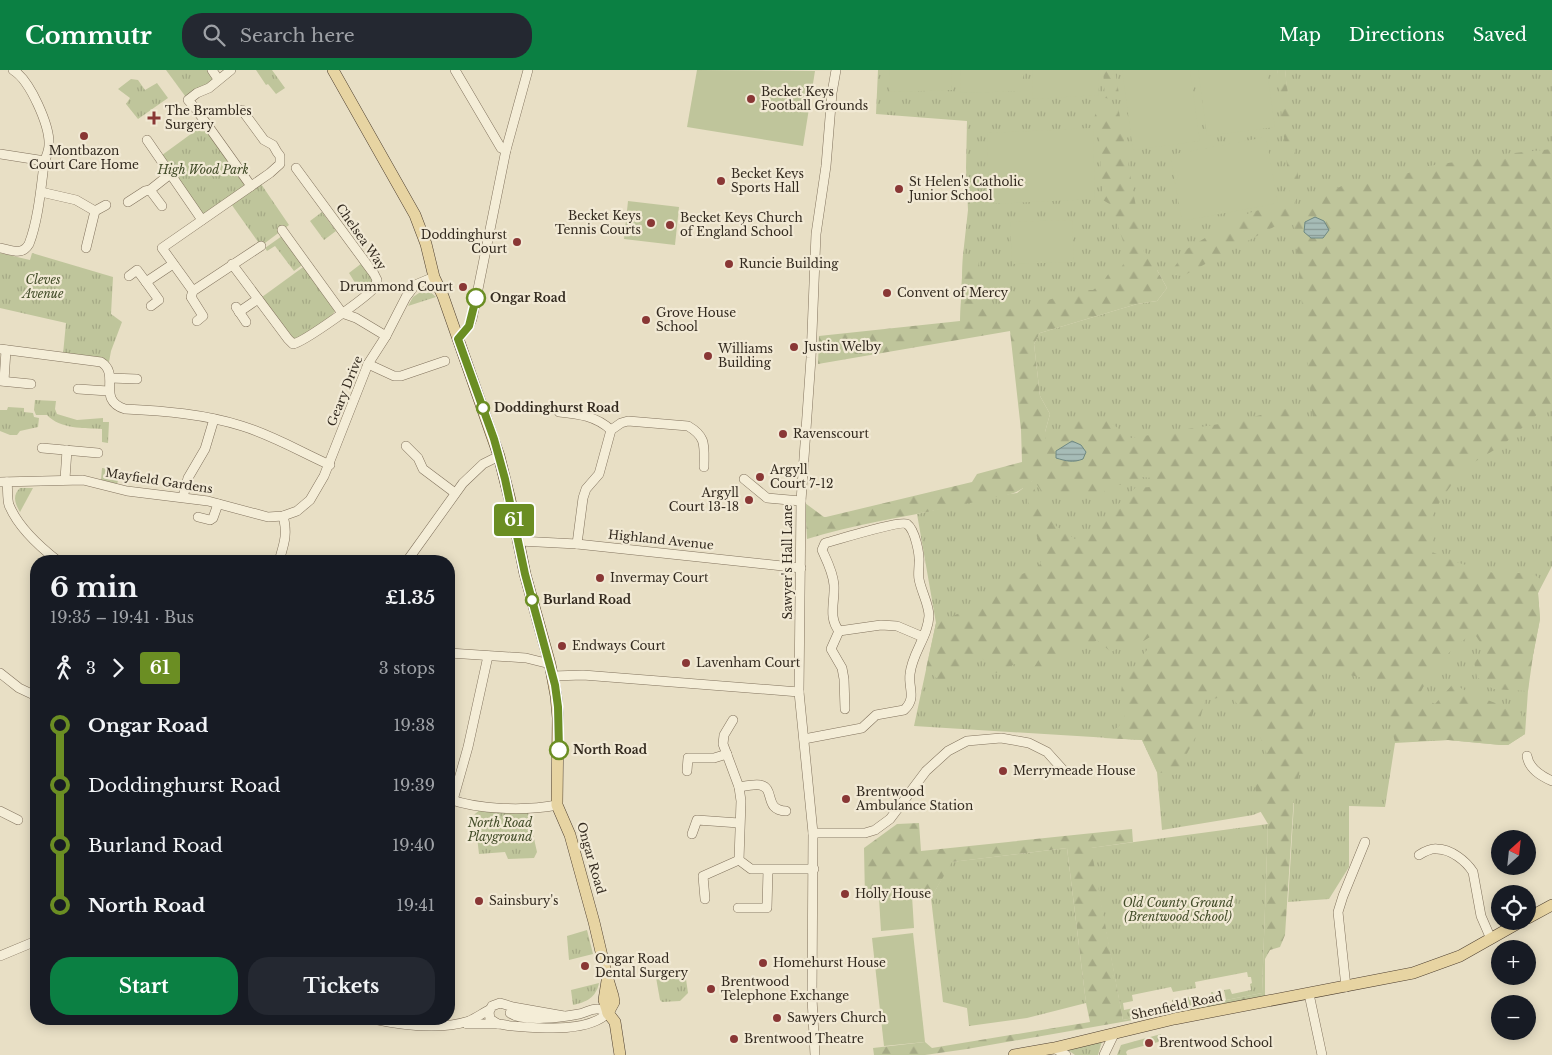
<!DOCTYPE html>
<html lang="en">
<head>
<meta charset="utf-8">
<style>
  body { margin:0; font-family:"Libre Baskerville",serif; background:#242831; color:#f1f3f6; height:100vh; display:flex; flex-direction:column; font-size:19px; white-space:nowrap }
  * { box-sizing:border-box; margin:0 }
  p { font-size:16px; color:#9ea1a6 }
  .icon { flex:none; width:28px; height:28px; fill:none; stroke:currentColor; stroke-width:2; stroke-linecap:round; stroke-linejoin:round }
  .map { position:relative; flex:1; overflow:hidden }
  .drawer { position:absolute; left:30px; top:485px; width:425px; height:470px; display:flex; flex-direction:column; background:#171b24; border-radius:20px; box-shadow:0 2px 12px #0003 }
  .drawer>* { flex:none }
  .badge { padding:0 10px; border-radius:4px; font-size:18px; line-height:32px }
  .needle { width:32px; rotate:27deg }
  .fabs { position:absolute; left:1491px; top:760px; display:grid; gap:10px }
  .fabs a { display:grid; place-items:center; width:45px; height:45px; border-radius:50%; background:#171b24; box-shadow:0 2px 12px #0003; font-size:25px }
  .map>.badge { position:absolute; translate:-50% -50%; box-shadow:0 0 0 2px #fff }
  .legs { display:flex; align-items:center; gap:8px; height:55px; padding:0 20px; font-size:16px }
  .legs p { margin-inline-start:auto }
  .head { display:flex; align-items:center; justify-content:space-between; height:85px; padding:0 20px }
  h1 { font-size:28px; font-weight:700; line-height:38px }
  .button { display:flex; gap:10px; margin-top:auto; padding:10px 20px }
  .button a { flex:1; height:58px; border-radius:20px; background:#0b8043; color:#fff; font-size:20px; font-weight:700; line-height:58px; text-align:center }
  .button a+a { background:#242831; color:#f1f3f6 }
  ul { padding:0 20px; list-style:none }
  li { display:flex; align-items:center; gap:18px; height:60px; font-size:19px }
  li i { display:grid; place-items:center; width:8px; height:100%; margin:0 6px; background:currentColor }
  li i::after { content:''; width:12px; height:12px; margin:-6px; border:4px solid; border-radius:50%; background:#171b24 }
  li p { margin-inline-start:auto }
  li:first-child i { background:linear-gradient(#0000 50%,currentColor 0) }
  li:last-child i { background:linear-gradient(currentColor 50%,#0000 0) }
  header { display:flex; align-items:center; gap:30px; box-sizing:border-box; height:70px; padding:0 25px; background:#0b8043; color:#fff }
  header strong { font-size:24px }
  nav { display:flex; gap:28px; margin-inline-start:auto; font-size:18px }
  .search { width:350px; height:45px; background:#242831; display:flex; align-items:center; gap:12px; box-sizing:border-box; padding:0 18px; border-radius:20px; color:#9ea1a6; font-size:19px }
  .map>svg:first-child { display:block }
  .grass { fill:url(#grass-tufts) }
  .forest { fill:url(#forest-firs); fill-rule:evenodd }
  .garden { fill:#bfc59b }
  .water { fill:url(#water-rules); stroke:#6e8983 }
  .lines { fill:none; stroke-linecap:round; stroke-linejoin:round }
  .minor-casing { stroke:#81725d; stroke-width:10 }
  .major-casing { stroke:#4f4031; stroke-width:12 }
  .minor { stroke:#f4edd7; stroke-width:9 }
  .major { stroke:#e7d4a2; stroke-width:11 }
  .line-1-casing { stroke:#fff; stroke-width:11 }
  .line-1 { stroke:#6b8e23; stroke-width:8 }
  .poi-dot { fill:#893735; stroke:#f1e9d4; stroke-width:2 }
  .stop-1-dot { fill:#fff; stroke:#6b8e23; stroke-width:2.5 }
  .labels { text-anchor:middle; stroke-width:4.5; stroke-linejoin:round; paint-order:stroke }
  .poi-label { font-size:12px; fill:#332a1f; stroke:#f1e9d4; text-anchor:start }
  .park-label { font-size:12px; font-style:italic; fill:#434d29; stroke:#f1e9d4 }
  .street-label { font-size:12px; fill:#332a1f; stroke:#f1e9d4 }
  .stop-label { font-size:12px; font-weight:bold; fill:#332a1f; stroke:#f1e9d4; text-anchor:start }
</style>
</head>
<body>
<header>
<strong>Commutr</strong>
<div class="search"><svg class="icon" aria-label="search" viewBox="0 0 24 24"><circle cx="10" cy="10" r="6"/><path d="M15 15l6 6"/></svg>Search here</div>
<nav><a>Map</a><a>Directions</a><a>Saved</a></nav>
</header>
<div class="map">
<svg width="1552" height="985" viewBox="0 0 1552 985">
  <defs>
    <pattern id="grass-tufts" width="24" height="20" patternUnits="userSpaceOnUse" patternTransform="scale(1.25)"><rect width="24" height="20" fill="#bfc59b"/><path d="M3 7l-1-3M5 7V3M7 7l1-3M15 17l-1-3M17 17v-4M19 17l1-3" fill="none" stroke="#a5a985"/></pattern>
    <pattern id="forest-firs" width="22" height="20" patternUnits="userSpaceOnUse" patternTransform="scale(1.25)"><rect width="22" height="20" fill="#bfc59b"/><path d="M5 1l3.5 6h-7zM16 11l3.5 6h-7z" fill="#a5a985"/></pattern>
    <pattern id="water-rules" width="6" height="5" patternUnits="userSpaceOnUse" patternTransform="scale(1.25)"><rect width="6" height="5" fill="#a6bcb7"/><path d="M0 2.5h6" fill="none" stroke="#889994"/></pattern>
  </defs>
  <rect width="100%" height="100%" fill="#e8dfc5"/>
  <!-- grass -->
  <g class="grass">
    <polygon points="166,0 212,0 218,9 188,30"/>
    <polygon points="256,0 272,0 285,18 276,24 268,14 266,15"/>
    <polygon points="878,0 1277,0 1290,50 1285,0 1552,0 1552,496 1538,523 1540,549 1529,606 1525,664 1508,675 1501,675 1448,670 1395,673 1385,737 1349,736 1349,797 1329,829 1288,832 1294,733 1285,732 1253,745 1162,760 1157,702 1142,670 914,656 936,553 917,444 995,426 1017,423 1044,401 1045,362 1050,344 1040,326 1034,274 1040,263 1137,234 1157,231 1167,218 1157,200 1098,228 960,255 963,185 968,140 966,98 967,51 876,44"/>
    <polygon points="131,9 138,10 145,20 157,13 168,28 138,49 126,34 130,28 118,19"/>
    <polygon points="206,53 251,116 259,111 289,155 261,176 229,131 202,150 158,88"/>
    <polygon points="322,142 336,161 324,170 310,151"/>
    <polygon points="282,166 305,193 294,201 275,176 267,181 265,178"/>
    <polygon points="0,183 30,190 32,183 113,207 111,244 122,252 111,281 109,292 63,284 66,253 0,238"/>
    <polygon points="362,193 374,212 362,224 349,203"/>
    <path d="M306,195L335,241C328,252 305,267 293,269L289,266L262,227Z"/>
    <polygon points="422,221 429,221 436,227 408,236 413,227"/>
    <path d="M35,330L56,331L55,339L57,344L77,350L103,348V352H109L108,373L102,372V359C84,358 60,359 47,345H36L34,340Z"/>
    <polygon points="8,337 24,338 24,342 33,343 34,347 39,348 38,357 20,361 17,365 10,365 0,361 0,340 7,340"/>
    <polygon points="102,398 121,400 117,414 101,410"/>
    <path d="M20,418H33L20,442C15,434 12,425 20,418Z"/>
    <polygon points="483,737 527,738 537,782 534,788 508,789 505,782 479,784 476,758 471,755 475,744"/>
    <polygon points="1268,754 1262,923 1226,930 1224,920 1230,919 1232,924 1251,920 1250,914 1252,913 1251,907 1248,907 1247,902 1195,912 1196,918 1173,922 1171,917 1132,925 1133,931 1123,933 1124,940 1134,938 1135,943 1173,936 1172,930 1175,929 1176,935 1184,933 1183,928 1198,925 1199,930 1212,928 1211,922 1213,922 1215,932 1123,950 1090,778"/>
    <polygon points="1067,778 1086,933 1027,948 969,956 967,938 943,932 931,828 951,792"/>
    <polygon points="587,860 593,884 569,890 567,866"/>
    <polygon points="676,901 686,909 688,923 680,931 662,932 660,930 655,902"/>
    <path d="M599,913C596,928 586,932 573,935L571,920Z"/>
    <polygon points="1161,964 1162,971 1128,980 1126,982 1127,985 1117,985 1121,975"/>
    <polygon points="1102,971 1098,985 1075,985 1068,980"/>
  </g>
  <!-- forest -->
  <g class="forest">
    <polygon points="1103,0 1115,0 1120,30 1105,28"/>
    <path d="M1277,0H1285L1300,121L1291,141L1292,146L1306,136L1315,126L1351,113L1381,112L1429,96L1505,84L1552,79V334L1541,341L1504,374L1463,399L1442,428L1432,446V482L1459,493L1494,503H1532L1543,511L1538,523L1540,549L1533,585L1528,621L1493,619L1477,607L1474,592L1486,581L1474,563C1451,577 1430,601 1419,626L1435,634L1453,614L1472,624L1521,643L1525,664L1508,675H1501L1448,670L1395,672L1389,649L1390,614L1323,599L1294,726L1285,865L1280,877L1270,880L1265,889V927L967,979L925,985H874L873,978L925,972L932,978L1090,952L1086,933L1067,778L952,792L931,828L912,830V826L865,829L864,778L897,754L919,753L921,781L1132,759L1133,772L1091,778L1123,950L1262,923L1268,754L1259,739L1255,717L1269,690L1258,661L1231,626L1205,630L1195,668L1176,705L1157,702L1142,670L1104,668L1119,656L1127,641L1120,632L1122,615L1140,588L1154,572L1150,567L1137,575L1119,578L1111,582L1097,570L1084,580L1075,572L1067,575L1059,590L1042,606L1033,599L1041,586L1038,580L1032,581L1023,593L1015,594L996,603L978,584L941,612L926,599L936,553L974,537L991,519L1039,496L1043,487L1035,460L1026,423L1023,418C1013,426 999,425 987,429C927,444 866,451 807,469L805,433L824,447H826L972,412L977,404L1022,392L1021,360L1010,261L818,294L819,266L960,251L963,185L978,186L980,216L979,233L982,239L1035,234L1081,220H1093L1102,213L1109,203L1121,198L1128,186L1111,135L1103,130L1099,60L1092,53L1099,35L1118,36L1144,182L1154,189L1157,200L1167,218L1157,231L1137,234L1040,263L1034,274L1040,326L1050,344L1045,362L1046,376L1070,348L1103,347L1131,368L1238,351L1287,338L1313,351L1296,171L1292,147L1183,206L1174,205L1173,199L1187,179L1205,168H1216C1226,158 1237,147 1252,142C1266,138 1275,140 1291,134ZM1142,407L1153,408L1151,417L1135,418L1123,431L1111,439L1098,457L1075,469L1056,456L1050,442L1039,429L1031,412L1034,410L1043,424H1102L1110,415H1126Z"/>
  </g>
  <!-- garden -->
  <g class="garden">
    <polygon points="697,0 815,1 803,76 687,57"/>
    <polygon points="889,0 951,0 952,20 890,22"/>
    <polygon points="960,0 1023,0 1023,21 961,23"/>
    <polygon points="1032,0 1098,0 1099,25 1033,29"/>
    <polygon points="1122,0 1190,0 1200,71 1133,80"/>
    <polygon points="1198,0 1267,0 1275,57 1207,66"/>
    <polygon points="1093,58 1095,129 989,134 987,63"/>
    <polygon points="1266,67 1278,133 1182,151 1170,85"/>
    <polygon points="628,131 679,137 675,175 624,169"/>
    <polygon points="1072,150 1074,192 1012,194 1010,152"/>
    <polygon points="912,826 914,858 881,861 879,828"/>
    <polygon points="913,863 925,972 884,976 872,868"/>
  </g>
  <!-- water -->
  <g class="water">
    <polygon points="1315,147 1324,151 1329,160 1323,168 1311,168 1304,162 1305,152"/>
    <path d="M1072,371L1081,375L1086,382L1083,389C1073,393 1066,391 1056,388V381Z"/>
  </g>
  <g class="lines">
    <!-- minor casing -->
    <g class="minor-casing">
      <g id="minor">
        <polyline points="212,0 218,9"/>
        <polyline points="231,0 209,18 197,23 188,30 196,39 251,116"/>
        <polyline points="455,0 501,78 506,80"/>
        <polyline points="242,40 264,70 273,75 277,82 280,86 280,94 270,103 162,178 193,221 261,176"/>
        <polyline points="147,70 202,150"/>
        <polyline points="0,84 45,91"/>
        <polyline points="150,120 162,136"/>
        <polyline points="41,122 76,130 95,141 86,178"/>
        <polyline points="128,132 145,121 150,120 169,105"/>
        <polyline points="95,141 106,135"/>
        <polyline points="282,160 342,243"/>
        <path d="M0,178C12,180 22,186 29,174C38,151 41,118 44,94C45,88 49,82 49,75C50,56 30,10 13,0"/>
        <path d="M232,194L288,269L293,274C304,272 367,227 375,217L377,210L374,204L296,98"/>
        <polyline points="129,206 137,200 146,212"/>
        <polyline points="193,221 191,227 203,246 197,251"/>
        <polyline points="151,236 159,230 146,212 173,194"/>
        <polyline points="236,237 246,252"/>
        <polyline points="239,242 258,229"/>
        <polyline points="342,243 356,248 386,266"/>
        <polyline points="458,269 469,256 472,249 506,80 528,0"/>
        <path d="M0,279L101,292C121,304 96,330 125,339C165,341 204,344 242,356C272,365 301,382 330,395"/>
        <polyline points="368,294 394,306 401,306 445,291"/>
        <polyline points="110,308 137,309"/>
        <polyline points="0,311 31,314"/>
        <polyline points="4,311 6,280"/>
        <polyline points="78,319 108,321"/>
        <path d="M559,342C579,344 596,346 611,360L599,404L586,419L583,428L577,474"/>
        <path d="M611,360L621,353L628,351L688,356C707,367 704,376 704,397"/>
        <polyline points="406,376 418,388 423,399 455,423"/>
        <polyline points="42,378 98,383"/>
        <polyline points="65,409 67,380"/>
        <polyline points="744,409 767,428 801,431"/>
        <polyline points="0,412 83,410 127,421 208,431 268,447 283,446 297,441 310,430 324,406 368,294 386,266 406,227 415,215 434,207"/>
        <path d="M7,412C8,419 7,429 9,435C18,457 40,477 58,491"/>
        <polyline points="183,427 188,408 205,379 214,349"/>
        <polyline points="198,447 210,450 213,448 218,434"/>
        <polyline points="519,471 577,474 801,498"/>
        <path d="M279,491C284,474 288,464 283,446"/>
        <polyline points="407,491 463,413 483,394 499,386"/>
        <polyline points="839,561 881,555 897,556 923,567"/>
        <polyline points="449,583 526,588 550,594"/>
        <polyline points="0,603 19,618 36,626"/>
        <polyline points="553,606 583,605 799,622"/>
        <polyline points="733,650 724,665 723,674 739,717 741,731 739,790 751,799 814,799"/>
        <path d="M804,669L862,658L876,645L904,640C917,628 908,618 910,604C912,583 928,567 929,546C929,534 921,521 919,509C918,504 919,499 919,494C920,484 915,460 907,454C900,450 837,470 825,473L822,480C827,491 833,502 834,515C835,532 828,547 839,561L831,579L842,598L844,609L845,639"/>
        <path d="M1527,686C1529,699 1541,706 1552,711"/>
        <polyline points="687,701 688,688 714,688 727,684"/>
        <path d="M739,717C745,716 754,714 760,715C776,718 763,740 786,741"/>
        <path d="M449,729C479,740 526,741 557,735"/>
        <polyline points="453,730 468,677 488,586"/>
        <polyline points="0,741 18,750"/>
        <polyline points="813,763 865,763 875,760 890,749 926,701 948,681 967,671 1001,668 1029,673 1047,682 1065,702"/>
        <polyline points="692,764 697,750 739,753"/>
        <path d="M1419,785C1424,782 1431,778 1437,779C1451,779 1466,791 1473,802L1481,846L1491,869"/>
        <polyline points="705,829 703,806 739,790"/>
        <polyline points="738,838 767,838 768,800"/>
        <polyline points="0,886 36,871"/>
        <polyline points="1346,917 1338,842 1343,826 1365,772"/>
        <polyline points="1309,924 1322,985"/>
        <path d="M510,943C523,953 563,947 579,944C585,943 592,938 598,939C601,939 606,942 608,943C587,963 541,958 513,956C508,956 503,954 498,954L490,949L489,942L492,936L500,933L513,937L564,946"/>
        <path d="M373,949C401,955 441,960 469,951C476,948 483,943 489,940"/>
        <polyline points="467,954 498,954"/>
        <polyline points="1054,978 1066,985"/>
        <polyline points="815,985 812,928 813,763 799,622 801,431 811,288 816,164 826,96 832,23 836,0"/>
        <polyline points="1104,985 1114,964"/>
      </g>
    </g>
    <!-- major casing -->
    <g class="major-casing">
      <g id="major">
        <polyline points="333,0 415,145 426,174 434,207 443,226 499,386 510,430 525,504 550,594 556,626 558,648 557,735 570,765 594,852 606,903 613,926 614,932 608,943"/>
        <polyline points="1528,848 1552,835"/>
        <polyline points="607,911 604,930 608,943 615,952 620,985"/>
        <polyline points="1014,985 1054,978 1174,949 1413,903 1460,886 1522,851"/>
      </g>
    </g>
    <!-- minor -->
    <use href="#minor" class="minor"/>
    <!-- major -->
    <use href="#major" class="major"/>
  </g>
  <g class="lines">
    <!-- line-1 casing -->
    <g class="line-1-casing">
      <polyline id="line-1" points="476,228 469,256 458,269 494,369 505,409 525,504 555,615 558,637 559,680"/>
    </g>
    <!-- line-1 -->
    <use href="#line-1" class="line-1"/>
  </g>
  <!-- markers -->
  <g class="poi-dot">
    <circle cx="751" cy="29" r="5"/>
    <path d="M151.5 40.5h5v5h5v5h-5v5h-5v-5h-5v-5h5z"/>
    <circle cx="84" cy="66" r="5"/>
    <circle cx="721" cy="111" r="5"/>
    <circle cx="899" cy="119" r="5"/>
    <circle cx="651" cy="153" r="5"/>
    <circle cx="670" cy="155" r="5"/>
    <circle cx="517" cy="172" r="5"/>
    <circle cx="729" cy="194" r="5"/>
    <circle cx="463" cy="217" r="5"/>
    <circle cx="887" cy="223" r="5"/>
    <circle cx="646" cy="250" r="5"/>
    <circle cx="794" cy="277" r="5"/>
    <circle cx="708" cy="286" r="5"/>
    <circle cx="783" cy="364" r="5"/>
    <circle cx="760" cy="407" r="5"/>
    <circle cx="749" cy="430" r="5"/>
    <circle cx="600" cy="508" r="5"/>
    <circle cx="562" cy="576" r="5"/>
    <circle cx="686" cy="593" r="5"/>
    <circle cx="1003" cy="701" r="5"/>
    <circle cx="846" cy="729" r="5"/>
    <circle cx="845" cy="824" r="5"/>
    <circle cx="479" cy="831" r="5"/>
    <circle cx="763" cy="893" r="5"/>
    <circle cx="585" cy="896" r="5"/>
    <circle cx="711" cy="919" r="5"/>
    <circle cx="777" cy="948" r="5"/>
    <circle cx="734" cy="969" r="5"/>
    <circle cx="1149" cy="973" r="5"/>
  </g>
  <g class="stop-1-dot">
    <circle cx="476" cy="228" r="9"/>
    <circle cx="483" cy="338" r="6"/>
    <circle cx="532" cy="530" r="6"/>
    <circle cx="559" cy="680" r="9"/>
  </g>
  <g class="labels">
    <!-- poi labels -->
    <g class="poi-label">
      <text x="761" y="26">Becket Keys<tspan x="761" dy="14">Football Grounds</tspan></text>
      <text x="165" y="45">The Brambles<tspan x="165" dy="14">Surgery</tspan></text>
      <text x="84" y="85" text-anchor="middle">Montbazon<tspan x="84" dy="14">Court Care Home</tspan></text>
      <text x="731" y="108">Becket Keys<tspan x="731" dy="14">Sports Hall</tspan></text>
      <text x="909" y="116">St Helen's Catholic<tspan x="909" dy="14">Junior School</tspan></text>
      <text x="641" y="150" text-anchor="end">Becket Keys<tspan x="641" dy="14">Tennis Courts</tspan></text>
      <text x="680" y="152">Becket Keys Church<tspan x="680" dy="14">of England School</tspan></text>
      <text x="507" y="169" text-anchor="end">Doddinghurst<tspan x="507" dy="14">Court</tspan></text>
      <text x="739" y="198">Runcie Building</text>
      <text x="453" y="221" text-anchor="end">Drummond Court</text>
      <text x="897" y="227">Convent of Mercy</text>
      <text x="656" y="247">Grove House<tspan x="656" dy="14">School</tspan></text>
      <text x="804" y="281">Justin Welby</text>
      <text x="718" y="283">Williams<tspan x="718" dy="14">Building</tspan></text>
      <text x="793" y="368">Ravenscourt</text>
      <text x="770" y="404">Argyll<tspan x="770" dy="14">Court 7-12</tspan></text>
      <text x="739" y="427" text-anchor="end">Argyll<tspan x="739" dy="14">Court 13-18</tspan></text>
      <text x="610" y="512">Invermay Court</text>
      <text x="572" y="580">Endways Court</text>
      <text x="696" y="597">Lavenham Court</text>
      <text x="1013" y="705">Merrymeade House</text>
      <text x="856" y="726">Brentwood<tspan x="856" dy="14">Ambulance Station</tspan></text>
      <text x="855" y="828">Holly House</text>
      <text x="489" y="835">Sainsbury's</text>
      <text x="595" y="893">Ongar Road<tspan x="595" dy="14">Dental Surgery</tspan></text>
      <text x="773" y="897">Homehurst House</text>
      <text x="721" y="916">Brentwood<tspan x="721" dy="14">Telephone Exchange</tspan></text>
      <text x="787" y="952">Sawyers Church</text>
      <text x="744" y="973">Brentwood Theatre</text>
      <text x="1159" y="977">Brentwood School</text>
    </g>
    <!-- park labels -->
    <g class="park-label">
      <text x="203" y="104">High Wood Park</text>
      <text x="43" y="214">Cleves<tspan x="43" dy="14">Avenue</tspan></text>
      <text x="500" y="757">North Road<tspan x="500" dy="14">Playground</tspan></text>
      <text x="1178" y="837">Old County Ground<tspan x="1178" dy="14">(Brentwood School)</tspan></text>
    </g>
    <!-- street labels -->
    <g class="street-label">
      <text transform="translate(361 167) rotate(55)" y="4">Chelsea Way</text>
      <text transform="translate(345 321) rotate(-68)" y="4">Geary Drive</text>
      <text transform="translate(159 411) rotate(9)" y="4">Mayfield Gardens</text>
      <text transform="translate(661 470) rotate(6)" y="4">Highland Avenue</text>
      <text transform="translate(788 492) rotate(-90)" y="4">Sawyer's Hall Lane</text>
      <text transform="translate(591 788) rotate(74)" y="4">Ongar Road</text>
      <text transform="translate(1177 936) rotate(-12)" y="4">Shenfield Road</text>
    </g>
    <!-- stop labels -->
    <g class="stop-label">
      <text x="490" y="232">Ongar Road</text>
      <text x="494" y="342">Doddinghurst Road</text>
      <text x="543" y="534">Burland Road</text>
      <text x="573" y="684">North Road</text>
    </g>
  </g>
</svg>
<div class="fabs">
<a><svg class="needle" viewBox="-14 -14 28 28"><path d="M0-13l5 13h-10z" fill="#e53935"/><path d="M0 13l5-13h-10z" fill="#9ea1a6"/></svg></a>
<a><svg class="icon" aria-label="locate" viewBox="0 0 24 24"><circle cx="12" cy="12" r="6"/><path d="M12 2v4M12 18v4M2 12h4M18 12h4"/></svg></a>
<a>+</a>
<a>−</a>
</div>
<b class="badge" style="left:514px;top:450px;background:#6b8e23;color:#fff">61</b>
<section class="drawer">
<div class="head"><div><h1>6 min</h1><p>19:35 – 19:41 · Bus</p></div><b>£1.35</b></div>
<div class="legs"><svg class="icon" aria-label="walk" viewBox="0 0 24 24"><circle cx="13" cy="4" r="2"/><path d="M13 8l-2 6 4 7M11 14l-3 7M7 12l3-4h3l4 4"/></svg>3<svg class="icon" aria-label="forward" viewBox="0 0 24 24"><path d="M9 5l7 7-7 7"/></svg><b class="badge" style="background:#6b8e23;color:#fff">61</b><p>3 stops</p></div>
<ul>
<li><i style="color:#6b8e23"></i><b>Ongar Road</b><p>19:38</p></li>
<li><i style="color:#6b8e23"></i><span>Doddinghurst Road</span><p>19:39</p></li>
<li><i style="color:#6b8e23"></i><span>Burland Road</span><p>19:40</p></li>
<li><i style="color:#6b8e23"></i><b>North Road</b><p>19:41</p></li>
</ul>
<div class="button"><a>Start</a><a>Tickets</a></div>
</section>
</div>
</body>
</html>
